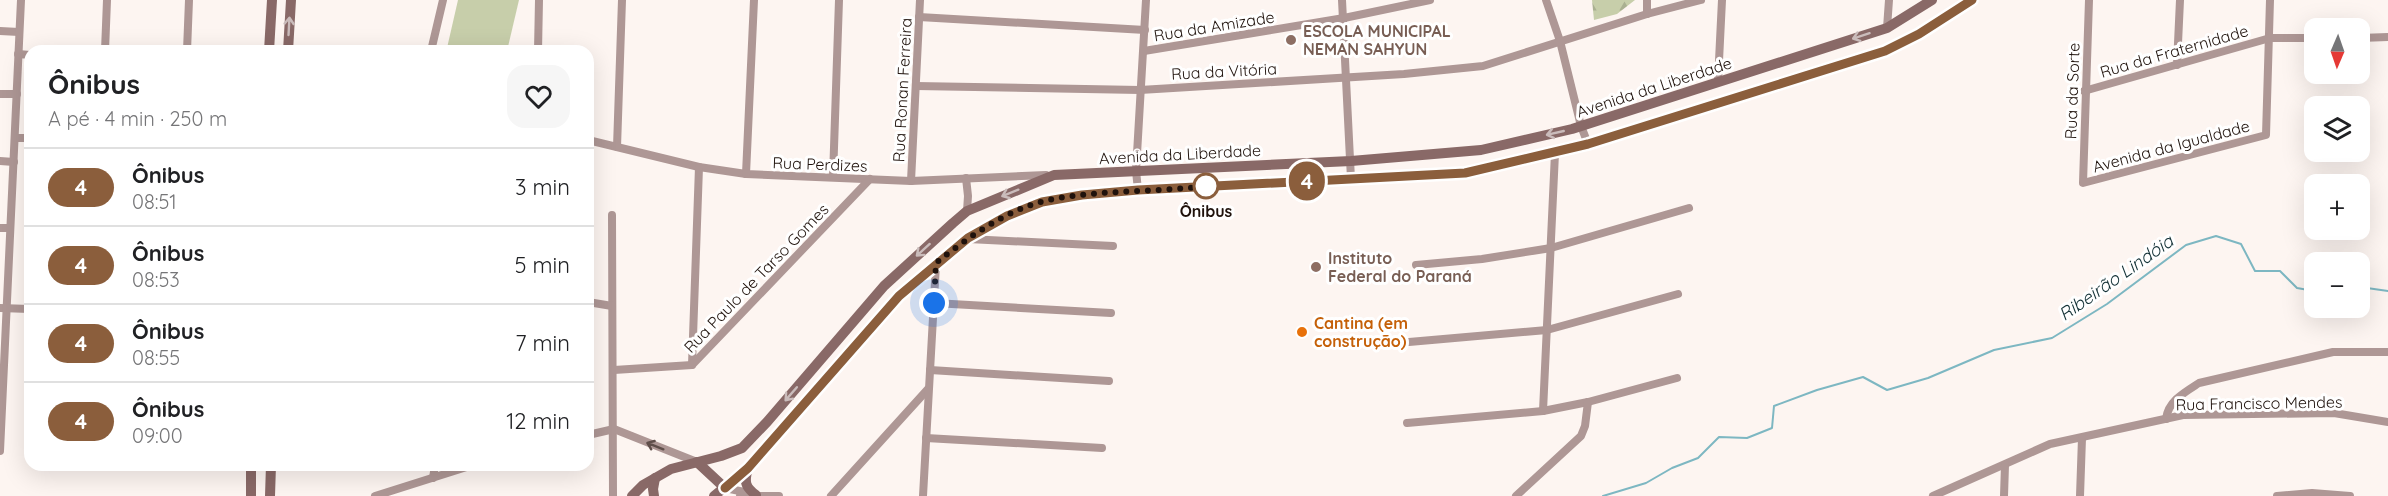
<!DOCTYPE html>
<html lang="pt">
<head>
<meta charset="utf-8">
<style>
  body { margin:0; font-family:Quicksand,sans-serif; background:#f6f6f6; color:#202124; height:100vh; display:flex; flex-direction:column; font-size:22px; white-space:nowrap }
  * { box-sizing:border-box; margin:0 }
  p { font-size:20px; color:#757577 }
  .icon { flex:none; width:33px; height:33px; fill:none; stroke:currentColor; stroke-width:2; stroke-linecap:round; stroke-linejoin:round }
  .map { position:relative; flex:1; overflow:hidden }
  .side { position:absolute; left:24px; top:45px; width:570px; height:426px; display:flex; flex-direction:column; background:#fff; border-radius:18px; box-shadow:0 6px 24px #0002 }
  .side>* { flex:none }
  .badge { padding:0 12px; border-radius:20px; font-size:21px; line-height:39px }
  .needle { width:39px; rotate:182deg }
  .tools { position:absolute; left:2304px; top:18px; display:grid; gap:12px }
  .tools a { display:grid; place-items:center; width:66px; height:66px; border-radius:12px; background:#fff; box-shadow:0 6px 24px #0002; font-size:30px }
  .you { position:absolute; width:30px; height:30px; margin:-15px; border:4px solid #fff; border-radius:50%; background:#1a73e8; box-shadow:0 0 0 9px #1a73e833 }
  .map>.badge { position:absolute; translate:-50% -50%; box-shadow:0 0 0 3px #fff }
  .round { display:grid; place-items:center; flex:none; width:63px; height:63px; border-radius:18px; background:#f6f6f6 }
  .overview { display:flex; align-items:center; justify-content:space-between; height:102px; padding:0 24px }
  h1 { font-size:28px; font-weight:700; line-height:45px }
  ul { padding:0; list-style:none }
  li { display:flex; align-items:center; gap:18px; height:78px; padding:0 24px; border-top:2px solid #e0e0e0 }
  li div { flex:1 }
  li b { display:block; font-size:22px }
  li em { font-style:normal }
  li .badge { min-width:66px; font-weight:700; text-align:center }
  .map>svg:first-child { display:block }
  .forest { fill:url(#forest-firs) }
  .pitch { fill:#c7ceaa }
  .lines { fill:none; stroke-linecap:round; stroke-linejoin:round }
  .stream { stroke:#7db7c2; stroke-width:2 }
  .street { stroke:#ae9795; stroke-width:8 }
  .secondary { stroke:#896967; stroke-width:10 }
  .oneway { stroke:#cabcbb }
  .oneway2 { stroke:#5f4e4a }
  .line-casing { stroke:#fff; stroke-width:14 }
  .line { stroke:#8b5e3c; stroke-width:9 }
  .walk { stroke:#1f120c; stroke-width:6; stroke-dasharray:0 10.8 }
  .education-dot { fill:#8d6e63; stroke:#fff; stroke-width:2 }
  .stop-dot { fill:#fff; stroke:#8b5e3c; stroke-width:3 }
  .food-dot { fill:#e8710a; stroke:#fff; stroke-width:2 }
  .labels { text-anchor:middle; stroke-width:6; stroke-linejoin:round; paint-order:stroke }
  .street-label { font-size:16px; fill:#1f120c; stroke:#fff }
  .education-label { font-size:16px; font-weight:bold; fill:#785e54; stroke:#fff; text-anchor:start }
  .stop-label { font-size:16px; font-weight:bold; fill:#1f120c; stroke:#fff }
  .food-label { font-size:16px; font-weight:bold; fill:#c56008; stroke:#fff; text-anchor:start }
  .water-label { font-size:18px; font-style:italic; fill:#123035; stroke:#fff }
</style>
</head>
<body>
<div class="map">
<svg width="2388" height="496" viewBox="0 0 2388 496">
  <defs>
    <pattern id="forest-firs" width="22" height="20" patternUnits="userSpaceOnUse" patternTransform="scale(1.5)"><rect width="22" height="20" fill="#c7ceaa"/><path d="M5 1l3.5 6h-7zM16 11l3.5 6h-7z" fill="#aab091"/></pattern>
  </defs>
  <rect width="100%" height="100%" fill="#fdf5f1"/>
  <!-- forest -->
  <polygon class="forest" points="1592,0 1635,0 1617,14 1594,20"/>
  <!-- pitch -->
  <polygon class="pitch" points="458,0 519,0 507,51 462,51 447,48"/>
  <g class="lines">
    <!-- stream -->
    <g class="stream">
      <polyline points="2360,294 2367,288 2388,291"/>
      <polyline points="1603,496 1646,483 1672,468 1698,458 1719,437 1747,438 1772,428 1774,406 1817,390 1863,377 1887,390 1928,378 1994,350 2052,338 2107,304 2186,245 2216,236 2241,244 2255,271 2280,271 2297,288 2314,291"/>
    </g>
    <!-- street -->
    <g class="street">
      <polyline points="1342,0 1351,179"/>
      <polyline points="1546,0 1560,41 1581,126 1588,144"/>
      <polyline points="1647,0 1647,14"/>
      <polyline points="2089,0 2083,183 2266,135 2270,0"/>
      <polyline points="919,17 1145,30"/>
      <polyline points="1887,28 1889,0"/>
      <polyline points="0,31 19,32"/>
      <polyline points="2360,38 2388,37"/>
      <polyline points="105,51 107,0"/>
      <polyline points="187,51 189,0"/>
      <polyline points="431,51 443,0"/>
      <polyline points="538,51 539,0"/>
      <polyline points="1144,51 1344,18 1430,0"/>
      <polyline points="18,54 30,55"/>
      <polyline points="2177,65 2180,0"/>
      <polyline points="1718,81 1722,0"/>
      <polyline points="916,86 1140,90 1404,74 1483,66 1647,14 1701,0"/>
      <polyline points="2084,91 2270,38 2314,38"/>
      <polyline points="0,94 17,94"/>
      <polyline points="15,138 30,138"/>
      <polyline points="588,140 699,167 746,174 911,181 1046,175"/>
      <polyline points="617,147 622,0"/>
      <polyline points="0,161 14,162"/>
      <polyline points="746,174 754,0"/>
      <polyline points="833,177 839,0"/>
      <polyline points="966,178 968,196 967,211"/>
      <polyline points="911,181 920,0"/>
      <polyline points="1138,190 1136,171 1146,0"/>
      <polyline points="612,215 613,496"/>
      <polyline points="0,228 9,228"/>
      <polyline points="968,239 1113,246"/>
      <polyline points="1416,265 1482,259 1551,248 1689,208"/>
      <polyline points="588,302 612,306"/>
      <polyline points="934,303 1111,313"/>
      <polyline points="0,308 30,309"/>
      <polyline points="1409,342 1547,330 1678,294"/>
      <polyline points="692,365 699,167"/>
      <polyline points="614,370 692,365 870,179"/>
      <polyline points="930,370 1109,381"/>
      <polyline points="1543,411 1555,153"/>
      <path d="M2166,419C2168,401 2185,392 2199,383L2333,352H2388"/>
      <polyline points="1407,423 1543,411 1588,402 1677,378"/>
      <polyline points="588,435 614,429 697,462"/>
      <polyline points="926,438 1102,448"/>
      <polyline points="0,451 21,0"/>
      <polyline points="433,478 435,465"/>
      <polyline points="725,488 749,493"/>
      <polyline points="375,496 473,465"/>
      <polyline points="740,496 779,496"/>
      <polyline points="831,496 928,389"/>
      <polyline points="923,496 936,264"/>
      <polyline points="1516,496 1581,436 1585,426 1588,402"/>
      <polyline points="1933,496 2050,444 2183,415 2334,413 2388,422"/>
      <polyline points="2004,496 2005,465"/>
      <polyline points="2080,496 2082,438"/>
      <polyline points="2277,496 2312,493 2350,496"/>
    </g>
    <!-- secondary -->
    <g class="secondary">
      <polyline points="269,51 272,0"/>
      <polyline points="288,51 291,0"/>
      <polyline points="697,462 725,488"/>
      <path d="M748,468C744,482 745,487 756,495"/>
      <polyline points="251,496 251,465"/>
      <polyline points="270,496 271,465"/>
      <polyline points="632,496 643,485 671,469 721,456 742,448 767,422 884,286 953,223 967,211 1054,175 1351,161 1481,150 1572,129 1887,28 1932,0"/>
      <polyline points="654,496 653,489 655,478"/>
      <polyline points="714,496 748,468 899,296 968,239 1007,215 1042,202 1082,195 1138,190 1465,173 1588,144 1885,51 1919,34 1972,0"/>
    </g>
  </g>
  <!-- one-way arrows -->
  <defs><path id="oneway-shaft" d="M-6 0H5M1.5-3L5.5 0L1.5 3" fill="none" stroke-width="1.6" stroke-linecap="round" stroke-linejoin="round" transform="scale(1.5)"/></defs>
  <g class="oneway">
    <use href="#oneway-shaft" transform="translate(289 26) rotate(-87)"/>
    <use href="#oneway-shaft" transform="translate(1861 36) rotate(162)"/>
    <use href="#oneway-shaft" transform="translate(1555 133) rotate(167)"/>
    <use href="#oneway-shaft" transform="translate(1010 193) rotate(158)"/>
    <use href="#oneway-shaft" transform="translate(923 250) rotate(138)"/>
    <use href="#oneway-shaft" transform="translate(791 394) rotate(131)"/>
  </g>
  <use class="oneway2" href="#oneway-shaft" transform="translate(655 446) rotate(-158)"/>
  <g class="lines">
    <!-- line casing -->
    <g class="line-casing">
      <polyline id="line" points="725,488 748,468 899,296 968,238 1007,216 1042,202 1082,195 1138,190 1465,173 1588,144 1885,51 1919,34 1972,0"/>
    </g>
    <!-- line -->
    <use href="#line" class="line"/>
    <!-- walk -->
    <path class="walk" d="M934,303L936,263C967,238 1005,211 1044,201C1098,189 1152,193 1206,186"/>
  </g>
  <!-- markers -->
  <g class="education-dot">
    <circle cx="1291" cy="40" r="6"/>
    <circle cx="1316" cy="267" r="6"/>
  </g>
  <circle class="stop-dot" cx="1206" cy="186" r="12"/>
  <circle class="food-dot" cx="1302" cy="332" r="6"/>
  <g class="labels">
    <!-- street labels -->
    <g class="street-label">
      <text transform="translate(1214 26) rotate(-9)" y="6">Rua da Amizade</text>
      <text transform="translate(2174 51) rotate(-16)" y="6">Rua da Fraternidade</text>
      <text transform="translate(1224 71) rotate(-3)" y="6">Rua da Vitória</text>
      <text transform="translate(1654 87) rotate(-18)" y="6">Avenida da Liberdade</text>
      <text transform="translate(902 90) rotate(-87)" y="6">Rua Ronan Ferreira</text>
      <text transform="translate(2072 91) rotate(-88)" y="6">Rua da Sorte</text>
      <text transform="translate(2171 146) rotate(-15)" y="6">Avenida da Igualdade</text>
      <text transform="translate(1180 154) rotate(-3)" y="6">Avenida da Liberdade</text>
      <text transform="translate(820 164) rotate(2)" y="6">Rua Perdizes</text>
      <text transform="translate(756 278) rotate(-46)" y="6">Rua Paulo de Tarso Gomes</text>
      <text transform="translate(2259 403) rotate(-1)" y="6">Rua Francisco Mendes</text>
    </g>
    <!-- education labels -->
    <g class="education-label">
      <text x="1303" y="37">ESCOLA MUNICIPAL<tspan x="1303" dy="18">NEMAN SAHYUN</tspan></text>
      <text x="1328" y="264">Instituto<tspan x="1328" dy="18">Federal do Paraná</tspan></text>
    </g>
    <!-- stop labels -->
    <g class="stop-label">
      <text x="1206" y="217">Ônibus</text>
    </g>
    <!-- food labels -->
    <g class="food-label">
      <text x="1314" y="329">Cantina (em<tspan x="1314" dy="18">construção)</tspan></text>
    </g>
    <!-- water labels -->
    <g class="water-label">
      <text transform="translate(2116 278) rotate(-35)" y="6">Ribeirão Lindóia</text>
    </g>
  </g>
</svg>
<div class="tools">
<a><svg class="needle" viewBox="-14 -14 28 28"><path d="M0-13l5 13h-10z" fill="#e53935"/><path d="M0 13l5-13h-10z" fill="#757577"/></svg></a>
<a><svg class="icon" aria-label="layers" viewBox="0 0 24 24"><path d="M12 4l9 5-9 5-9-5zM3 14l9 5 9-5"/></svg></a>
<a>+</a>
<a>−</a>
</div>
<div class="you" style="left:934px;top:303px"></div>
<b class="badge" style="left:1307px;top:181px;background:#8b5e3c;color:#fff">4</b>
<section class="side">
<div class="overview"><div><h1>Ônibus</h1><p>A pé · 4 min · 250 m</p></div><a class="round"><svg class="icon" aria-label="heart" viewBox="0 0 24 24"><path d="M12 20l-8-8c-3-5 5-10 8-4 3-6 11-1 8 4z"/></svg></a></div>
<ul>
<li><span class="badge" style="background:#8b5e3c;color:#fff">4</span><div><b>Ônibus</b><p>08:51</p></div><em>3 min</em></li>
<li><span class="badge" style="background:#8b5e3c;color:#fff">4</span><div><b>Ônibus</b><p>08:53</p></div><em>5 min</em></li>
<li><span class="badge" style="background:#8b5e3c;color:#fff">4</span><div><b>Ônibus</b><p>08:55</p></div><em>7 min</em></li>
<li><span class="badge" style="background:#8b5e3c;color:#fff">4</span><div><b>Ônibus</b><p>09:00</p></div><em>12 min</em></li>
</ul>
</section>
</div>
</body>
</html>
